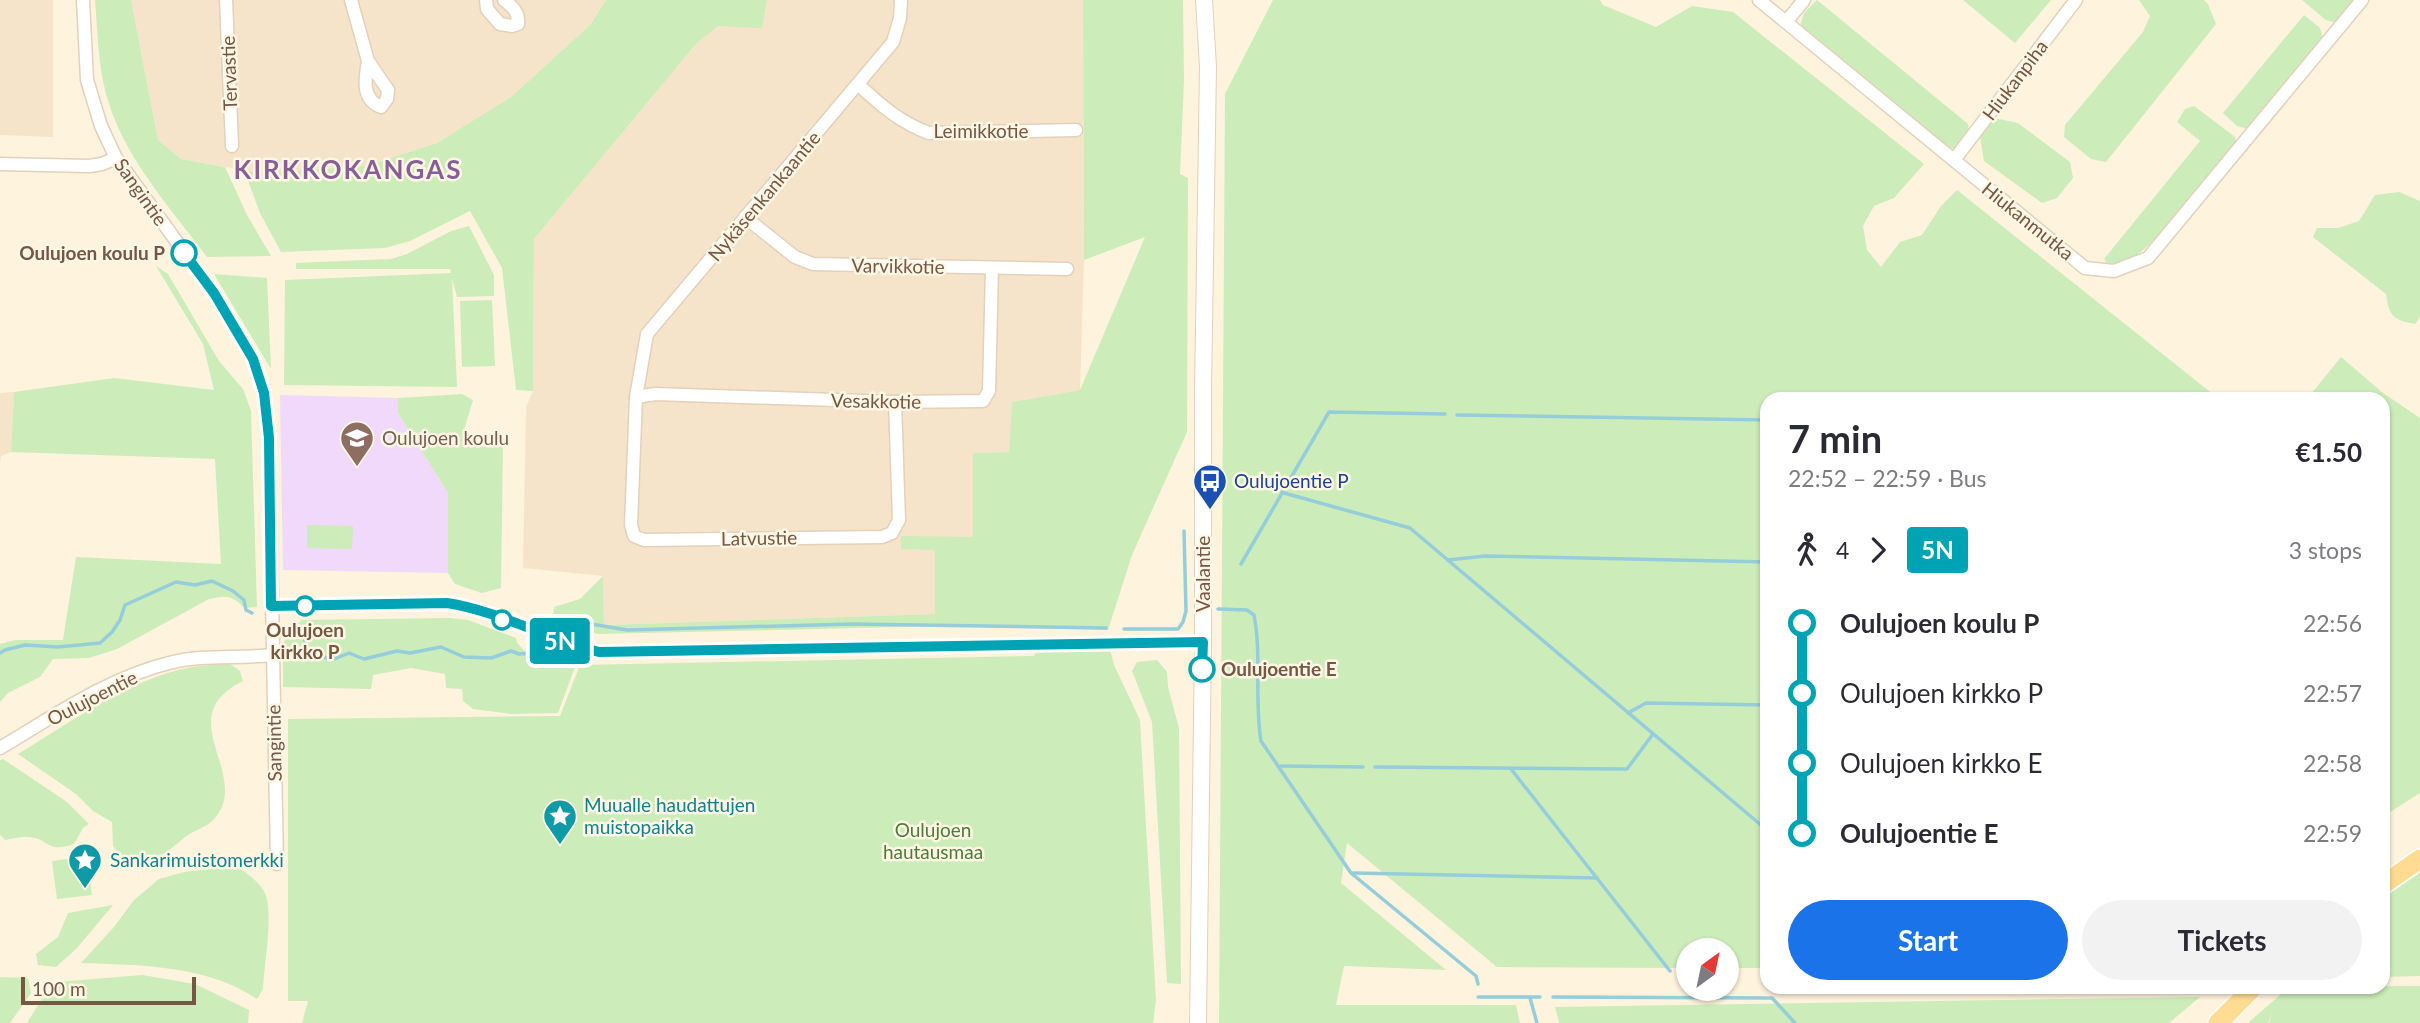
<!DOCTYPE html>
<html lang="en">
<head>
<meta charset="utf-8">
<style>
  body { margin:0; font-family:Lato,sans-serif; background:#f2f2f3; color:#2b2b33; height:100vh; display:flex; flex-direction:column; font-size:26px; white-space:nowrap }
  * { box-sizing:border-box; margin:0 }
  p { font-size:23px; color:#7c7c81 }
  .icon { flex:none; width:38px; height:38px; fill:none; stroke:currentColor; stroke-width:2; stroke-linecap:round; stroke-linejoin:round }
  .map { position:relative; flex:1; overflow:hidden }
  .details { position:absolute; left:1760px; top:392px; width:630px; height:602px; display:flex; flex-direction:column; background:#fff; border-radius:21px; box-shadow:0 2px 5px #0004 }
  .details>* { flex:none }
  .badge { padding:0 14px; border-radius:5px; font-size:24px; line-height:46px }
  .needle { width:46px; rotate:33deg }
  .buttons { position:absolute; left:1676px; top:938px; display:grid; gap:14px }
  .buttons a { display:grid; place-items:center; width:63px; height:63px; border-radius:50%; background:#fff; box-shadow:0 2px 5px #0004; font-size:35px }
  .scale { position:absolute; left:21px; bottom:18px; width:175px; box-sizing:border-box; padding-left:7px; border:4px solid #755743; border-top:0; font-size:19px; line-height:24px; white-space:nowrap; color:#755743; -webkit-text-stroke:5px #fff6e4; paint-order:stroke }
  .map>.badge { position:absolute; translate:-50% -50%; box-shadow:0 0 0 4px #fff }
  .legs { display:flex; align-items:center; gap:10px; height:77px; padding:0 28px; font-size:23px }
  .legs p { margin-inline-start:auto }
  .summary { display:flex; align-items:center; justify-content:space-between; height:119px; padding:0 28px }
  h1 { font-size:38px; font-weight:700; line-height:52px }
  .action { display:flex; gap:14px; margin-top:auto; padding:14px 28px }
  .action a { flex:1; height:80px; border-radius:42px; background:#1a73e8; color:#fff; font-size:28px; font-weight:700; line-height:80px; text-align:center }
  .action a+a { background:#f2f2f3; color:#2b2b33 }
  ul { padding:0 28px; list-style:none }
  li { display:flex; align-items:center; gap:24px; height:70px; font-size:26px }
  li i { display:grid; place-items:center; width:10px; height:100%; margin:0 9px; background:currentColor }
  li i::after { content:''; width:18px; height:18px; margin:-9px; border:5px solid; border-radius:50%; background:#fff }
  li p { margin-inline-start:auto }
  li:first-child i { background:linear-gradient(#0000 50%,currentColor 0) }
  li:last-child i { background:linear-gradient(currentColor 50%,#0000 0) }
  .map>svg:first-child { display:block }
  .residential { fill:#f6e4ca }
  .education { fill:#f0d9fa }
  .green { fill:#ccecba }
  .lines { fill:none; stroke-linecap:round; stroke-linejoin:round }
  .stream { stroke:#95cddb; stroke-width:3.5 }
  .minor-casing { stroke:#e4d0bb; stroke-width:15 }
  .tertiary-casing { stroke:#e4d0bb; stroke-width:18 }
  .primary-casing { stroke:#fff; stroke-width:22 }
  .minor { stroke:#fff; stroke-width:12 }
  .tertiary { stroke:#fff; stroke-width:16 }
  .primary { stroke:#ffdc92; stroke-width:19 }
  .line-1-casing { stroke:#fff; stroke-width:16 }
  .line-1 { stroke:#00a3b4; stroke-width:10 }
  .stop-1-dot { fill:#fff; stroke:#00a3b4; stroke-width:3.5 }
  .labels { text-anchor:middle; stroke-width:5; stroke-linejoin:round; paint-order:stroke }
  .street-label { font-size:19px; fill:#755743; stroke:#fff6e4 }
  .stop-label { font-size:19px; font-weight:bold; fill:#755743; stroke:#fff6e4; text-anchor:end }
  .education-label { font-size:19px; fill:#785e54; stroke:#fff6e4; text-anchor:start }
  .transit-label { font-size:19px; fill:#164399; stroke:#fff6e4; text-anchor:start }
  .culture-label { font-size:19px; fill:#0d838f; stroke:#fff6e4; text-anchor:start }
  .park-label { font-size:19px; fill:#4b7c3a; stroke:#fff6e4 }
  .district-label { font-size:26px; font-weight:bold; letter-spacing:2px; fill:#885e99; stroke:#fff6e4 }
</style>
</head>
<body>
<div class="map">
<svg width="2420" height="1023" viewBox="0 0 2420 1023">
  <rect width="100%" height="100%" fill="#fef3dc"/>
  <!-- residential -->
  <g class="residential">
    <polygon points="0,0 53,0 53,137 0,135"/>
    <polygon points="131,0 606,0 590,25 511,97 437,143 366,166 260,173 181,159 158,140"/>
    <polygon points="767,0 1083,0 1084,260 1080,390 1012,402 1010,452 973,453 973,537 935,549 936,614 604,625 603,576 523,568 526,407 533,391 534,239 695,45 718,26 761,27"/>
    <polygon points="14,392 11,452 1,456 0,462 0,393"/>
  </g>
  <!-- education -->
  <polygon class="education" points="280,395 398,398 398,413 448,493 448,573 283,570"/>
  <!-- green -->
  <g class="green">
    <path d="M95,0H131L158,140L181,159L225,167L247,215L271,256L207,257C172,210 129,163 110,107C98,73 98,36 95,0Z"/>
    <polygon points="606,0 767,0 762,28 718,26 695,45 534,239 533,391 516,390 502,268 470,211 410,241 385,248 281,252 260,213 244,170 260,173 366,166 437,143 511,97 590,25"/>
    <polygon points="1083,0 1183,0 1184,80 1180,174 1188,178 1187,432 1132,555 1108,630 944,626 598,634 563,624 553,615 554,607 580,599 603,576 604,625 935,614 935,550 901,549 901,536 973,537 973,453 1009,452 1012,402 1080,390 1145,237 1084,260"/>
    <polygon points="1273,0 1600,0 1603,5 1656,27 1692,6 1733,12 1924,164 1894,198 1874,206 1863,226 1867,250 1881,267 1900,242 1922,235 1941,206 1957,190 2219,399 1768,399 1767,968 1727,968 1727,950 1689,950 1689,968 1497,967 1347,843 1341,883 1446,970 1344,966 1336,1005 1516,1005 1520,1023 1219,1023 1225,94"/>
    <polygon points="1817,0 1968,124 1969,132 1957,148 1946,149 1800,26 1804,13"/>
    <polygon points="1963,0 2051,0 2015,43"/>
    <polygon points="2139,0 2204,0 2208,4 2216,24 2106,162 2091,159 2064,137 2065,125 2143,32 2150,16"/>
    <polygon points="2302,0 2356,0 2337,23 2326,20"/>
    <polygon points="2304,15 2320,28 2323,38 2248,129 2237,126 2223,113"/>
    <path d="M2194,106L2235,137L2237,144C2217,168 2143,269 2112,265C2108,265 2106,262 2104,259L2200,141L2177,122L2185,109Z"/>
    <polygon points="1994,118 2018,123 2070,162 2073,178 2057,198 2042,203 1984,161 1980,137"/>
    <path d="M2399,192L2420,201V317L2415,324C2393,320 2389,316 2386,294L2313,237L2317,228H2338L2359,221L2375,195Z"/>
    <polygon points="469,226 494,275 494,296 457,297 452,278 457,387 284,385 285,280 451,273 450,269 296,269 296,263 391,259 407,254 451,231"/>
    <path d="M156,266L168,274L219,361L243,389L251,411L257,607L244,608C233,595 225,595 209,599L117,649L89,658L53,659L40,677L8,693L0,702V644L15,640H63L76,557L221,564L215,459L11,452L14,392L114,378L214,390L203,344Z"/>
    <polygon points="214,274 267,278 271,369"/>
    <polygon points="492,300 495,366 462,367 460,301"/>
    <polygon points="2341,357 2383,393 2420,418 2420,793 2384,816 2384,399 2307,399"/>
    <polygon points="462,394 473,400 464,430 464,441 475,447 503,445 501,588 482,593 455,584 448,573 448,493 398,413 398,398"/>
    <polygon points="307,525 353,526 352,549 307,548"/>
    <polygon points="450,618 468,620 516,638 517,643 531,657 540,656 576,664 558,713 511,714 473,709 463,701 462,689 446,688 445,674 411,668 373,675 371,689 283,687 283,643 301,620"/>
    <polygon points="1110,649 1114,665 1140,720 1156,1000 1153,1023 302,1023 308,1001 288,1001 288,719 560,716 580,665 1034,656 1037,651"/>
    <polygon points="1157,660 1167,672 1168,687 1179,728 1181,984 1167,983 1152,722 1132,671 1137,662"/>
    <path d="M230,664L240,671L243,681C169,717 252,774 215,818C210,825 196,830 188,835C178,842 169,852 158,857C149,862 136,863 127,865L113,846L112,822L93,811L76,794L18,754C73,721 128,679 192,667C204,665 217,665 230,664Z"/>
    <path d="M3,759L67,802L89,824L83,828L74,844C46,854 49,838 29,837C22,836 13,839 5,840L0,835V760Z"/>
    <polygon points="82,857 87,861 92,895 57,899 52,861"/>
    <path d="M235,866C246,872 262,883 266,896C273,916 264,966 263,989L257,999C207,965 140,965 81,963L114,927L134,900L159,879L184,872Z"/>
    <polygon points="2420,870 2420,976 2384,977 2384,895"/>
    <polygon points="113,905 77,948 56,967 38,965 36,954 58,937 68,913"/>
    <polygon points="142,975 195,984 249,1010 248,1023 27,1023 43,997 57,982"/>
    <polygon points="0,977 28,978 31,993 10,1023 0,1023"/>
    <polygon points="2420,986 2420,1023 2269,1023 2272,1014 2268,1023 2248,1023 2289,987"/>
    <polygon points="2200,997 2169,1023 1559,1023 1555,1007"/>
  </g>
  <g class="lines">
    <!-- stream -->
    <g class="stream">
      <polyline points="1457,415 1768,420"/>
      <polyline points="1284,493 1410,528 1768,831"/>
      <polyline points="1448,560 1485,556 1768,562"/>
      <polyline points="1241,564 1329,412 1445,414"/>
      <path d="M1218,609L1247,610L1254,615C1262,656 1254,699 1261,741L1351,873L1476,976L1478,984"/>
      <polyline points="585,626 591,624 627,630 852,624 1106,628"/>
      <polyline points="1124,629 1178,629 1183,622 1186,611 1184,531"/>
      <polyline points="285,632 302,632 308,651 332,660 349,653 364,659 397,651 410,653 441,647 464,657 491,658 511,651 519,654 531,653"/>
      <polyline points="0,653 5,650 25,645 58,647 100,643 112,632 120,620 125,605 176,582 195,585 212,581 233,591 244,600 246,610 252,613"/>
      <polyline points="1628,713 1646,703 1768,705"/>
      <polyline points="1281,766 1363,767"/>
      <polyline points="1375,767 1627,769 1653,734"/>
      <polyline points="1511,769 1670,971"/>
      <polyline points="1353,873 1597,878"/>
      <polyline points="1478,997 1540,997"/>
      <polyline points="1553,997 1772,998 1795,1023"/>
      <polyline points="1530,998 1537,1023"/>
    </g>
    <!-- minor casing -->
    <g class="minor-casing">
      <g id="minor">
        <polyline points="83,0 87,80 101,126 116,158 214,293 253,359 264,393 269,438 277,864"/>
        <polyline points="226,0 232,146"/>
        <path d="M351,0L368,61L388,90L387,99L381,107C361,99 365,79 368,61"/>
        <path d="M486,0L487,9L500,24L512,26L518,24C519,12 513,7 504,0"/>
        <polyline points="1759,0 2085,268 2114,271 2148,258 2362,0"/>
        <polyline points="1786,22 1804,0"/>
        <path d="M859,85C880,105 901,123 929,133L1076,130"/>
        <polyline points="1954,160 2076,0"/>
        <polyline points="0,164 89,166 102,164 116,158"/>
        <polyline points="745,217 795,257 813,264 1067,269"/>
        <polyline points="636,397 655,394 895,402 983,401 989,391 992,268"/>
        <polyline points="895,402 899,520 892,533 882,537 644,540 634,536 631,525 636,397 647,334 893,42 900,18 901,0"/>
        <path d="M271,606L447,603C499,611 547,639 599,652L1203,642"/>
        <path d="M0,748C54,716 108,678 169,663C203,654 238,659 272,655"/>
      </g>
    </g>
    <!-- tertiary casing -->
    <g class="tertiary-casing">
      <polyline id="tertiary" points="1198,1023 1203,642 1203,391 1208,67 1204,0"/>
    </g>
    <!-- primary casing -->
    <g class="primary-casing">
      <g id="primary">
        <polyline points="2384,884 2420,859"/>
        <polyline points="2218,1023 2254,987"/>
      </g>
    </g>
    <!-- minor -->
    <use href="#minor" class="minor"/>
    <!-- tertiary -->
    <use href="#tertiary" class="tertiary"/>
    <!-- primary -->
    <use href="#primary" class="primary"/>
  </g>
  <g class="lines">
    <!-- line-1 casing -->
    <g class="line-1-casing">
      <path id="line-1" d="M184,253L214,293L253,359L264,393L269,438L271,606L447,603C499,611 547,639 599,652L1203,642L1202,669"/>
    </g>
    <!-- line-1 -->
    <use href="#line-1" class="line-1"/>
  </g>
  <!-- icons -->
  <defs>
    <g id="school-pin" transform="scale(1.75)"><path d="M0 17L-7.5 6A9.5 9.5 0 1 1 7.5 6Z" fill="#8d6e63" stroke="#fff6e4"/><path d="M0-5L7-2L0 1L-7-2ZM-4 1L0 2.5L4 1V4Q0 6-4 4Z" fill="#fff"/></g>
    <g id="bus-pin" transform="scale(1.75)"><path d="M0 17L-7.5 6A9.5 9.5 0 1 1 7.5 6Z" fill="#1a4fb4" stroke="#fff6e4"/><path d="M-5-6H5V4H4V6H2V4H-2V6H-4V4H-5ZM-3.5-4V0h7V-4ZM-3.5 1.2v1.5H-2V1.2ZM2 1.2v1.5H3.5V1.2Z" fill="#fff"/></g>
    <g id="sight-pin" transform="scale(1.75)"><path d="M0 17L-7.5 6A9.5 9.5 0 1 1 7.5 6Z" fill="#0f9aa8" stroke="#fff6e4"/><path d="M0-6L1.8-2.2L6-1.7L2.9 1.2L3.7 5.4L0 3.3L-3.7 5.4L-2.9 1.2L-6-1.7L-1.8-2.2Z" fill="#fff"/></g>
  </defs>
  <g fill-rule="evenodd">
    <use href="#school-pin" x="357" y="438"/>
    <use href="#bus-pin" x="1210" y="481"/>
    <use href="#sight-pin" x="560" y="816"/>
    <use href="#sight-pin" x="85" y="860"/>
  </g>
  <!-- markers -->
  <g class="stop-1-dot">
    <circle cx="184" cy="253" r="12"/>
    <circle cx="305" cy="606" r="9"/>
    <circle cx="502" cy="620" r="9"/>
    <circle cx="1202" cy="669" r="12"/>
  </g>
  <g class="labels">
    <!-- street labels -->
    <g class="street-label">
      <text transform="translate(229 73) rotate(-92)" y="7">Tervastie</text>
      <text transform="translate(2015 80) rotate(-53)" y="7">Hiukanpiha</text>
      <text x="981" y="138">Leimikkotie</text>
      <text transform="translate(141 192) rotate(55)" y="7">Sangintie</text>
      <text transform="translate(764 196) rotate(-50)" y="7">Nykäsenkankaantie</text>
      <text transform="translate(2028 221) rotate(39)" y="7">Hiukanmutka</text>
      <text transform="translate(898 266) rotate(1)" y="7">Varvikkotie</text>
      <text transform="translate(876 401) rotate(1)" y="7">Vesakkotie</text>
      <text transform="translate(759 538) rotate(-1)" y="7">Latvustie</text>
      <text transform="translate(1203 574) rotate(-90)" y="7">Vaalantie</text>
      <text transform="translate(92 698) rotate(-27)" y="7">Oulujoentie</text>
      <text transform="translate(274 743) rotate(-91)" y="7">Sangintie</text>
    </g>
    <!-- stop labels -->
    <g class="stop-label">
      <text x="165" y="260">Oulujoen koulu P</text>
      <text x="305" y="637" text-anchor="middle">Oulujoen<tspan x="305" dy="22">kirkko P</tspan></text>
      <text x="1221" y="676" text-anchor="start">Oulujoentie E</text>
    </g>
    <!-- education labels -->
    <g class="education-label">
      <text x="382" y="445">Oulujoen koulu</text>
    </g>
    <!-- transit labels -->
    <g class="transit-label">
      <text x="1234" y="488">Oulujoentie P</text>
    </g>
    <!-- culture labels -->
    <g class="culture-label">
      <text x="584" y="812">Muualle haudattujen<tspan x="584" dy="22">muistopaikka</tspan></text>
      <text x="110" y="867">Sankarimuistomerkki</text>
    </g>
    <!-- park labels -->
    <g class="park-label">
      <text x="933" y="837">Oulujoen<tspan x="933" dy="22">hautausmaa</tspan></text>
    </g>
    <!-- district labels -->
    <g class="district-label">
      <text x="348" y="179">KIRKKOKANGAS</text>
    </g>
  </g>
</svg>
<div class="buttons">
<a><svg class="needle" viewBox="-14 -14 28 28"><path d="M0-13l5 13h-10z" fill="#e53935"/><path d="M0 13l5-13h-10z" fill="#7c7c81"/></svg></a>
</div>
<div class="scale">100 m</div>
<b class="badge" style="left:560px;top:641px;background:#00a3b4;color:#fff">5N</b>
<section class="details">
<div class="summary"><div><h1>7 min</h1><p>22:52 – 22:59 · Bus</p></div><b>€1.50</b></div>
<div class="legs"><svg class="icon" aria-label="walk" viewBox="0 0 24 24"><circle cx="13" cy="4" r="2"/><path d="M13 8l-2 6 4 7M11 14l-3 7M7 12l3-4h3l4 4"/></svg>4<svg class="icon" aria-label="forward" viewBox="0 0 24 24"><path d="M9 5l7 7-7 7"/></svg><b class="badge" style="background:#00a3b4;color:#fff">5N</b><p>3 stops</p></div>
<ul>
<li><i style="color:#00a3b4"></i><b>Oulujoen koulu P</b><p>22:56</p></li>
<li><i style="color:#00a3b4"></i><span>Oulujoen kirkko P</span><p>22:57</p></li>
<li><i style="color:#00a3b4"></i><span>Oulujoen kirkko E</span><p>22:58</p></li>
<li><i style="color:#00a3b4"></i><b>Oulujoentie E</b><p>22:59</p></li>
</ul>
<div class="action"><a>Start</a><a>Tickets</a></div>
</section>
</div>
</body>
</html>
